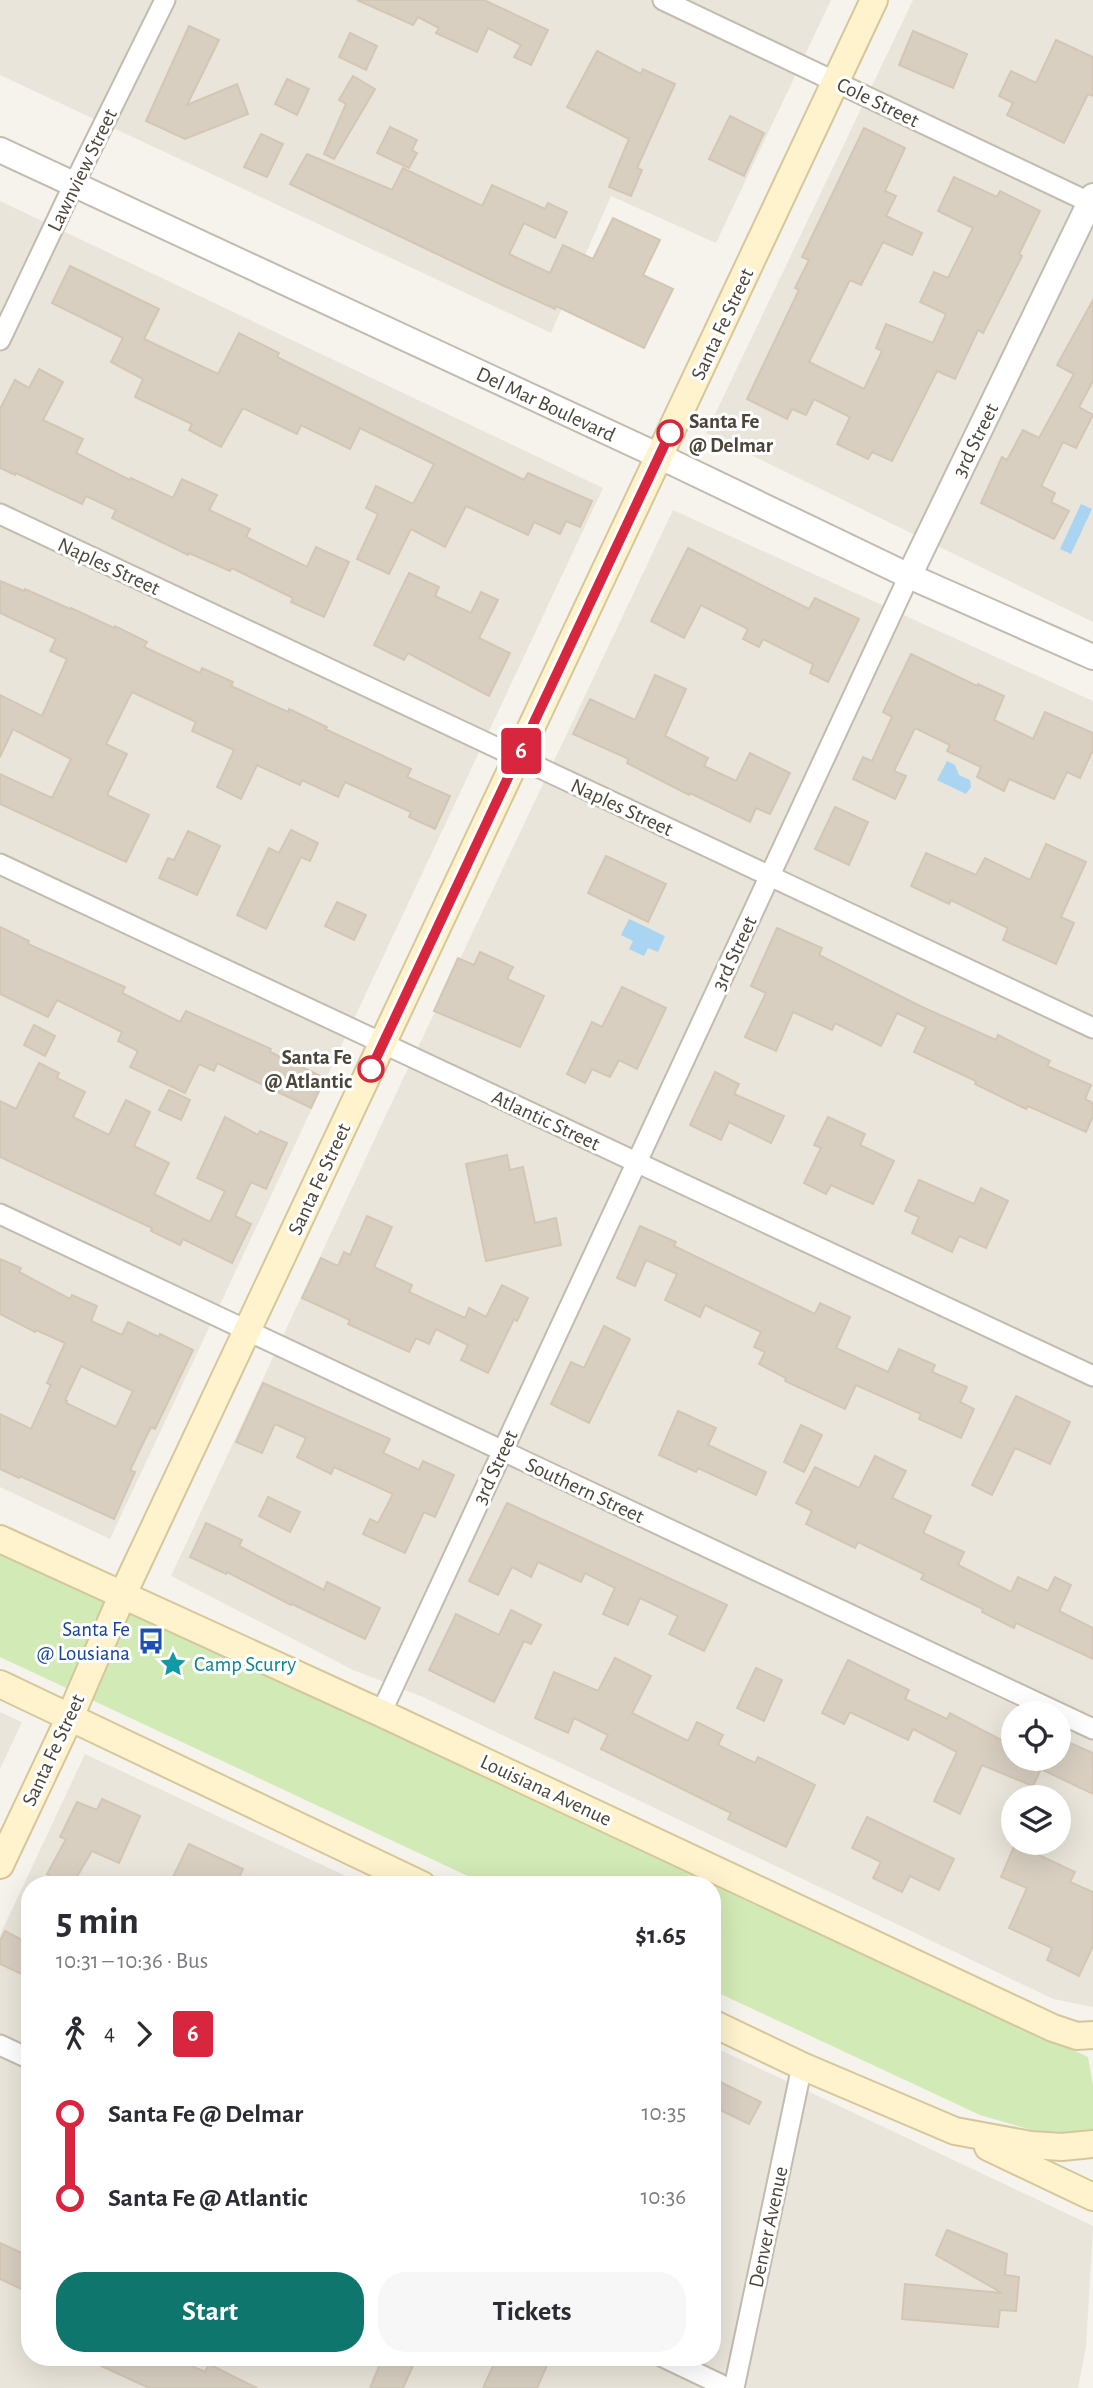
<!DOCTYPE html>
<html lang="en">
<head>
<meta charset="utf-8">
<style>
  body { margin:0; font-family:"Alegreya Sans",sans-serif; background:#f7f7f7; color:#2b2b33; height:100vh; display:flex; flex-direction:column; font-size:26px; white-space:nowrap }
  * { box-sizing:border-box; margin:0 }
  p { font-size:23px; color:#7c7c81 }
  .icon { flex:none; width:38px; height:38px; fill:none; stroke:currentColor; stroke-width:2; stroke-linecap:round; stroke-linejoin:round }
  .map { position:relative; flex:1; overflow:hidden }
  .panel { position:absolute; left:21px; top:1876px; width:700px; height:490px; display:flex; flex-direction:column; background:#fff; border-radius:28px; box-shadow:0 7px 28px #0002 }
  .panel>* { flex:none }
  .badge { padding:0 14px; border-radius:5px; font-size:24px; line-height:46px }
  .controls { position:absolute; left:1001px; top:1701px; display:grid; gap:14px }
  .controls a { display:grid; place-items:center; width:70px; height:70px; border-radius:50%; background:#fff; box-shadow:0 7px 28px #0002; font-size:35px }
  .map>.badge { position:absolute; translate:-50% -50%; box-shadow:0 0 0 4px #fff }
  .legs { display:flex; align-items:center; gap:10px; height:77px; padding:0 35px; font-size:23px }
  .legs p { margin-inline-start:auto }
  .overview { display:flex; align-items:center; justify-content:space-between; height:119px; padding:0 35px }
  h1 { font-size:38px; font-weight:600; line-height:52px }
  .action { display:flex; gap:14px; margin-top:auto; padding:14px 35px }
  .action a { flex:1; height:80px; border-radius:28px; background:#0f766e; color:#fff; font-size:28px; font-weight:600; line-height:80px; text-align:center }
  .action a+a { background:#f7f7f7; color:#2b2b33 }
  ul { padding:0 35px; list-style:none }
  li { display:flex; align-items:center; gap:24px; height:84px; font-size:26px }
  li i { display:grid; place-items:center; width:10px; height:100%; margin:0 9px; background:currentColor }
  li i::after { content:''; width:18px; height:18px; margin:-9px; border:5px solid; border-radius:50%; background:#fff }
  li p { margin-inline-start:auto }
  li:first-child i { background:linear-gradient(#0000 50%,currentColor 0) }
  li:last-child i { background:linear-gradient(currentColor 50%,#0000 0) }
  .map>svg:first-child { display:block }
  .residential { fill:#eae5da; fill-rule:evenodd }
  .park { fill:#d2eab5 }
  .water { fill:#a9d4f2 }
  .building { fill:#d8cfc1; stroke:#d3c7b4; stroke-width:2; fill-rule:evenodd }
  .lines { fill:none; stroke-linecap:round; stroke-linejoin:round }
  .minor-casing { stroke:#c2bbae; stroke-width:23 }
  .tertiary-casing { stroke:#c2bbae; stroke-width:28 }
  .secondary-casing { stroke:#d6c79b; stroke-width:30 }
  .minor { stroke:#fff; stroke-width:19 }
  .tertiary { stroke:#fff; stroke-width:24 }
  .secondary { stroke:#fff3cd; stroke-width:26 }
  .line-1-casing { stroke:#fff; stroke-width:16 }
  .line-1 { stroke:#d7263d; stroke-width:10 }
  .stop-1-dot { fill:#fff; stroke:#d7263d; stroke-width:3.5 }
  .labels { text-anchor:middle; stroke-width:6; stroke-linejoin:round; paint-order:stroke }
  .street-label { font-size:21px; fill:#4b4439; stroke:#fff }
  .stop-label { font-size:21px; font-weight:bold; fill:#4b4439; stroke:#fff; text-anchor:start }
  .transit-label { font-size:21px; fill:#164399; stroke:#fff; text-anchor:end }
  .culture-label { font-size:21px; fill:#0d838f; stroke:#fff; text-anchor:start }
</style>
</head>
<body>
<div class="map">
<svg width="1093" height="2388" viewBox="0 0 1093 2388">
  <rect width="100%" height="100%" fill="#f6f3ec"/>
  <!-- residential -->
  <g class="residential">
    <polygon points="0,0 831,0 716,243 611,196 551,333 0,75"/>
    <polygon points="913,0 1093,0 1093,622 706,433"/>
    <polygon points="0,201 603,488 110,1539 0,1487"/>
    <path d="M673,510L1093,701V2007L1053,1999L423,1697L353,1670L171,1576L385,1117ZM1013,1713H1059V1759H1013ZM1013,1797H1059V1843H1013Z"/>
    <polygon points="0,1712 22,1722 0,1769"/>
    <polygon points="85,1754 365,1885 30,1885 30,2357 712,2357 712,2046 1093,2226 1086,2347 1078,2388 0,2388 0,1935"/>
  </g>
  <!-- park -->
  <polygon class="park" points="0,1547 1088,2057 1093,2086 1093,2133 1035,2131 980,2115 712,1990 712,1885 487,1885 0,1657"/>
  <!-- water -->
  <g class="water">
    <polygon points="1081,504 1092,509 1071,554 1060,549"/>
    <polygon points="947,761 955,765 959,775 970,780 971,787 966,794 937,780"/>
    <polygon points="629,919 665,936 658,952 648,948 644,956 629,949 633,941 621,935"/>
  </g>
  <!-- building -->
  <g class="building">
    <polygon points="357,0 484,0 548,30 531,65 514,57 521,45 488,28 477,52 436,33 439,28 418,17 413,25"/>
    <polygon points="189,26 219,40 187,105 237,84 248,114 185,139 146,121"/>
    <polygon points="913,31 967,54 953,88 899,65"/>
    <polygon points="350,33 377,46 366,70 339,57"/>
    <polygon points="1056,40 1093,57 1093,96 1088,94 1064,143 1007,115 1013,103 999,96 1011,71 1036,83"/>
    <polygon points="597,51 641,74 643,69 675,84 637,168 642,170 631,196 609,187 629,139 567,107"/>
    <polygon points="353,76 375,89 334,159 324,154 346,104 339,100"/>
    <polygon points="287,79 309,89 297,115 275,104"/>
    <polygon points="730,116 764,133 744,176 709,159"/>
    <polygon points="390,127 417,140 412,150 417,153 409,168 377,153"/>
    <polygon points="864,128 905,148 885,191 896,196 886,216 922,233 912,255 883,242 861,285 850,280 809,362 864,389 882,351 876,348 886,324 933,343 946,314 920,302 934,272 948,278 973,228 938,211 954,177 997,197 1000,191 1040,211 1019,254 1022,256 983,333 978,330 955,379 937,371 892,461 872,452 868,459 837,444 850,417 814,399 806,415 792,409 787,419 747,399 799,290 795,288 809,260 802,257"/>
    <polygon points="261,134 283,144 267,177 244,167"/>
    <polygon points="307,154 392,190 403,168 482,206 492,185 545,209 548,203 567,212 555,238 524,223 509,254 550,273 563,245 593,259 613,218 660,240 643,275 673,289 644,348 556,306 555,309 502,285 290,184"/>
    <polygon points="70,266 159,309 144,339 218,374 239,333 279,353 277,357 524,480 528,473 592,501 580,527 566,521 560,534 534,522 528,535 466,506 445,547 411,529 389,574 357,559 378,514 366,508 376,486 413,504 434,464 360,428 350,449 301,425 297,434 243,408 221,447 189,430 192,424 135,397 143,379 111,362 123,338 52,303"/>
    <polygon points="1093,300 1093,381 1079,407 1093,415 1076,448 1063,442 1041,486 1055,493 1051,502 1069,511 1054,539 981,503 1002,457 1007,460 1023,430 1039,438 1074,374 1057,365"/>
    <polygon points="39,369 63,382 43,420 83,439 76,453 130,480 131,478 173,498 182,479 217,495 209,510 250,529 246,537 307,567 316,547 349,562 324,617 291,602 293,598 232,568 230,571 189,553 188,555 112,518 116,510 86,496 82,504 16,473 15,475 0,468 0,409 15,380 29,388"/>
    <polygon points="688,548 809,609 815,598 859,619 828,682 810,673 813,664 763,639 759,647 743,639 748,629 701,605 684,638 651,621"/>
    <polygon points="409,573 439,587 435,596 471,613 481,592 498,600 479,638 510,653 489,696 408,653 404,660 374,645"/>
    <polygon points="0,581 24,591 25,589 70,609 71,608 114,628 115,626 147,642 144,647 200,673 202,668 233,682 231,686 288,712 289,709 327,727 325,729 411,769 407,777 450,796 435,829 409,817 411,812 345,782 338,797 302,780 300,785 257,765 241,799 217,787 234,750 192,731 196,722 132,692 106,744 127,754 107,795 149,815 126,862 0,804 0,774 52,798 71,759 13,729 0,757 0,695 42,716 67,659 50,651 56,639 0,613"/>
    <polygon points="911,654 977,686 978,684 1004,696 994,720 1033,739 1045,712 1093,733 1093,750 1080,778 1067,772 1054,799 1009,779 1004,791 977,777 981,767 947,751 950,745 915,728 894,771 906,776 895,799 853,779 863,757 872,761 892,717 883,712"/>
    <polygon points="655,675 686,689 665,736 708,758 704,766 736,781 750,753 790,773 770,814 756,808 750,822 690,793 689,795 627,763 629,759 573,734 590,699 635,720"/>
    <polygon points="835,807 868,822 849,865 815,849"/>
    <polygon points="291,830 318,843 310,861 301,857 266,929 237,915 269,848 279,853"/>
    <polygon points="188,831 220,846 197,895 159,878 168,858 174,860"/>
    <polygon points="1046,844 1086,862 1061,917 1074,923 1056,964 1003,940 1008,928 951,900 949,904 911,886 926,853 976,875 985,858 1030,880"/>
    <polygon points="606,856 666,884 648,922 588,893"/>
    <polygon points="337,902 366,915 354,940 325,926"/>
    <polygon points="0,927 29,941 28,944 125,987 122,993 180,1022 186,1011 271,1049 270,1052 325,1078 311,1108 217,1063 214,1071 199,1064 185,1093 130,1067 138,1051 118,1041 122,1032 57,1000 48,1017 0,994"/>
    <polygon points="777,928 822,948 819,955 920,1006 996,1040 998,1035 1050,1061 1047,1066 1091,1085 1085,1099 1093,1103 1093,1116 1086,1132 1028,1106 1026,1109 975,1084 976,1081 914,1052 926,1027 897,1013 881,1046 835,1023 832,1030 793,1012 776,1051 745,1037 766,993 751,986"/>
    <polygon points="480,952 513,967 507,979 544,996 520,1047 434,1011 458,958 474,965"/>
    <polygon points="622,987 666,1008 637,1069 619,1060 610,1077 592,1069 585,1083 567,1074 592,1022 602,1027"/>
    <polygon points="34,1025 55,1036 45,1056 24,1045"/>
    <polygon points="39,1063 59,1073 57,1078 85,1092 73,1117 109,1135 126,1100 150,1112 134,1146 169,1163 154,1194 210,1222 225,1191 197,1178 225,1117 258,1135 260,1131 287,1143 266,1189 251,1182 235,1216 251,1224 232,1263 183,1239 180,1245 151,1231 152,1228 0,1157 0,1101 16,1109"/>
    <polygon points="715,1072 739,1084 734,1094 784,1116 771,1143 729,1122 721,1140 690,1125"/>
    <polygon points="169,1090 190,1100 181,1120 159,1110"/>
    <polygon points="828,1117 865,1134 860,1145 894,1161 873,1204 831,1185 826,1194 804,1183 821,1148 814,1145"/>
    <polygon points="507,1155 510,1170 523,1167 535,1223 556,1218 561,1245 486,1261 466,1164"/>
    <polygon points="919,1180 974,1204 981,1188 1008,1201 986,1248 959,1236 952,1252 912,1233 919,1217 905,1211"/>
    <polygon points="367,1216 392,1227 374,1267 412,1285 409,1292 465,1318 469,1308 486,1317 502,1285 528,1298 517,1321 514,1319 488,1373 461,1360 468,1345 436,1329 429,1344 416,1338 409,1352 348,1324 350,1320 302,1298 321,1258 338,1266 344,1252 350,1255"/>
    <polygon points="640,1226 676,1242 674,1246 815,1314 820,1303 850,1317 836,1348 888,1372 899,1349 935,1365 932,1372 967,1387 960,1402 974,1409 961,1438 919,1419 921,1414 856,1385 845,1409 785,1381 786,1378 759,1364 765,1352 754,1347 761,1332 705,1305 700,1317 665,1300 677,1274 646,1260 635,1286 617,1278"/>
    <path d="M0,1259L21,1268L19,1272L70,1299L72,1295L97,1306L91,1321L122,1335L128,1322L159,1337L160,1334L193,1350L155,1429L151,1427L130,1470L135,1472L114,1519L20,1476L19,1478L0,1469V1414L31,1429L51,1385L47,1383L65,1343L36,1330L35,1332L0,1314ZM81,1366L133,1391L116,1427L66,1403L67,1401L65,1400Z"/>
    <polygon points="604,1326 630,1339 589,1423 551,1404 571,1362 584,1368"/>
    <polygon points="263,1383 390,1439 383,1453 419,1470 423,1461 454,1475 435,1517 424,1512 405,1553 363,1534 370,1519 378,1523 393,1494 334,1467 331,1474 297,1457 306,1438 275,1424 262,1453 236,1442"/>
    <polygon points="1016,1396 1070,1422 1050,1464 1015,1448 992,1495 972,1485"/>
    <polygon points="678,1411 716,1428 708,1445 766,1472 756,1495 698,1468 696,1472 659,1455"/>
    <polygon points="801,1425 822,1435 804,1472 784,1462"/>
    <polygon points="875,1456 906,1471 892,1498 931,1516 923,1533 964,1552 958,1565 1011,1592 1018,1577 1048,1591 1055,1577 1071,1585 1059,1611 1093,1628 1093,1659 1016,1623 1014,1628 982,1612 983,1609 921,1579 924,1574 858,1542 855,1548 806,1524 812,1511 796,1503 815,1467 859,1488"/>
    <polygon points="268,1497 300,1512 290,1532 259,1516"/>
    <polygon points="507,1503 727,1605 704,1651 669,1634 678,1616 640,1598 628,1625 603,1614 615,1588 585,1573 581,1582 538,1562 531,1577 512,1567 498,1595 469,1581"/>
    <polygon points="206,1523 242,1540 239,1546 324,1590 327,1582 380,1608 365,1639 292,1604 291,1605 227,1572 226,1574 190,1557"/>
    <polygon points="511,1610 541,1625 531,1644 524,1641 494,1702 429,1670 456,1614 499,1635"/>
    <polygon points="615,1658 651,1676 632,1713 688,1741 697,1722 723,1735 718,1745 755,1763 758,1757 815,1785 786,1847 728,1819 731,1813 601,1749 608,1735 574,1718 568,1733 535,1718 554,1672 598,1691"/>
    <polygon points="848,1660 909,1690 905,1699 947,1719 950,1713 1013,1746 1013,1759 1059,1759 1059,1738 1093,1753 1093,1794 1041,1769 1033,1786 982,1765 960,1814 934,1801 957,1752 913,1729 908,1740 850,1712 844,1724 822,1713"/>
    <polygon points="756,1668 782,1680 764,1721 737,1708"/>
    <polygon points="102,1799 140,1816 119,1863 92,1851 72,1885 66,1885 47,1874 66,1839 60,1837 77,1802 97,1810"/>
    <polygon points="867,1817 954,1859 939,1890 910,1876 902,1892 873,1878 881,1862 852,1848"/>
    <polygon points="189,1844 243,1869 235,1885 185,1885 172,1879"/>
    <polygon points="1015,1844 1075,1872 1070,1882 1093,1892 1093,1946 1079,1976 1047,1960 1052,1948 1009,1928 1027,1888 1001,1877"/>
    <polygon points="5,1931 30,1944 30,1978 0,1964 0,1941"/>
    <polygon points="712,2078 761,2102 749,2124 712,2106"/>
    <polygon points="947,2230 1007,2254 1005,2275 1019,2277 1016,2311 1000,2310 998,2327 902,2319 905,2284 1002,2293 936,2255"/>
    <polygon points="0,2243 30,2257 30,2293 0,2279"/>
    <polygon points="82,2357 172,2357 205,2372 209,2364 257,2388 149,2388"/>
    <polygon points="383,2357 417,2357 403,2388 370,2388"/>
    <polygon points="497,2357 535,2357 548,2363 537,2388 483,2388"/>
  </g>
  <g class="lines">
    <!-- minor casing -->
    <g class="minor-casing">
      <g id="minor">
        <polyline points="663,0 1093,204"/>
        <polyline points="0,340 74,184 165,0"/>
        <polyline points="0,514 1093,1028"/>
        <polyline points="0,864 1093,1376"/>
        <polyline points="0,1214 1093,1729"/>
        <polyline points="381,1713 909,576"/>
        <polyline points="0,2045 30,2059"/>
        <polyline points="663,2357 728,2388"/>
        <polyline points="734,2388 802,2066"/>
      </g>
    </g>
    <!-- tertiary casing -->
    <g class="tertiary-casing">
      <g id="tertiary">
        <polyline points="0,150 659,456 909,576 1093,657"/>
        <polyline points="909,576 1093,196"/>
      </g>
    </g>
    <!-- secondary casing -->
    <g class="secondary-casing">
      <g id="secondary">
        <polyline points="0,1539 381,1713 1053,2028 1077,2036 1093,2035"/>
        <polyline points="0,1684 422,1885"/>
        <polyline points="0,1865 70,1717 122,1596 874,0"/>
        <polyline points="712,2023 802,2066 955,2131 1031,2145 1062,2147 1093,2144"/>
        <polyline points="988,2147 1093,2197"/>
      </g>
    </g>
    <!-- minor -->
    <use href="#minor" class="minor"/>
    <!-- tertiary -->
    <use href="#tertiary" class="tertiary"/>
    <!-- secondary -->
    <use href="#secondary" class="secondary"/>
  </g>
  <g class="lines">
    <!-- line-1 casing -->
    <g class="line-1-casing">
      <polyline id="line-1" points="371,1069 670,433"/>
    </g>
    <!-- line-1 -->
    <use href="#line-1" class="line-1"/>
  </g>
  <!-- icons -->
  <defs>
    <g id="bus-bare" transform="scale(2.1)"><path d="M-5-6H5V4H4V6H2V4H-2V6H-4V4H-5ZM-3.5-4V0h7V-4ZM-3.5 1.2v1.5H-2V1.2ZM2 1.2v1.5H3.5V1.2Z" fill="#1a4fb4" stroke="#fff" stroke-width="2.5" paint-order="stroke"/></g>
    <g id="sight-bare" transform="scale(2.1)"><path d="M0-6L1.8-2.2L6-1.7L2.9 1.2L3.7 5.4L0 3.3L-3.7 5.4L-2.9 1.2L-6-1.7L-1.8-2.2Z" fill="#0f9aa8" stroke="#fff" stroke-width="2.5" paint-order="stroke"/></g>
  </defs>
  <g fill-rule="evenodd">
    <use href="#bus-bare" x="151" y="1641"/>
    <use href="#sight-bare" x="173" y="1664"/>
  </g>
  <!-- markers -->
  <g class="stop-1-dot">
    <circle cx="670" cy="433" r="12"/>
    <circle cx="371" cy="1069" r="12"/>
  </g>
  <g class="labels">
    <!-- street labels -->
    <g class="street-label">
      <text transform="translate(878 102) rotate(26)" y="7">Cole Street</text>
      <text transform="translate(82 170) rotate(-64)" y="7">Lawnview Street</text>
      <text transform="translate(722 324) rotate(-65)" y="7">Santa Fe Street</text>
      <text transform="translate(546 404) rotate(25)" y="7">Del Mar Boulevard</text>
      <text transform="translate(975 440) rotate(-64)" y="7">3rd Street</text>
      <text transform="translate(109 566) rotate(25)" y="7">Naples Street</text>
      <text transform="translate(622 807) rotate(25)" y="7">Naples Street</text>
      <text transform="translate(734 953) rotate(-65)" y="7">3rd Street</text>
      <text transform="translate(546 1120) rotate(25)" y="7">Atlantic Street</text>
      <text transform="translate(319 1179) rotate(-65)" y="7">Santa Fe Street</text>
      <text transform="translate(495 1467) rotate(-65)" y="7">3rd Street</text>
      <text transform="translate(585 1490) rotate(25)" y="7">Southern Street</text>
      <text transform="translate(53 1750) rotate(-65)" y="7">Santa Fe Street</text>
      <text transform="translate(546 1790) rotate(25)" y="7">Louisiana Avenue</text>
      <text transform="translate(768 2227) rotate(-78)" y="7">Denver Avenue</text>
    </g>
    <!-- stop labels -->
    <g class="stop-label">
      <text x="689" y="428">Santa Fe<tspan x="689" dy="24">@ Delmar</tspan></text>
      <text x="352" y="1064" text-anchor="end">Santa Fe<tspan x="352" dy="24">@ Atlantic</tspan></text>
    </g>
    <!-- transit labels -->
    <g class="transit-label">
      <text x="130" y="1636">Santa Fe<tspan x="130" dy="24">@ Lousiana</tspan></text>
    </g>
    <!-- culture labels -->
    <g class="culture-label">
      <text x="194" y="1671">Camp Scurry</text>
    </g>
  </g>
</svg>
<div class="controls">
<a><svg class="icon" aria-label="locate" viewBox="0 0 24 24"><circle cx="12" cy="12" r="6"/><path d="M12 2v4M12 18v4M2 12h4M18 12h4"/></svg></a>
<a><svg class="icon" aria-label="layers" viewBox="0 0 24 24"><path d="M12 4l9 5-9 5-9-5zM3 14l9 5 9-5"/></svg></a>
</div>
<b class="badge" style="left:521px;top:751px;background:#d7263d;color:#fff">6</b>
<section class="panel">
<div class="overview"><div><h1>5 min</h1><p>10:31 – 10:36 · Bus</p></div><b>$1.65</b></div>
<div class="legs"><svg class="icon" aria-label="walk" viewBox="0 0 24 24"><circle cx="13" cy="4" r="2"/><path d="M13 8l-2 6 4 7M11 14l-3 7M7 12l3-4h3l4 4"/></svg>4<svg class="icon" aria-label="forward" viewBox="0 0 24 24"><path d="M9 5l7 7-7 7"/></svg><b class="badge" style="background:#d7263d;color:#fff">6</b></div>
<ul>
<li><i style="color:#d7263d"></i><b>Santa Fe @ Delmar</b><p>10:35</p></li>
<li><i style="color:#d7263d"></i><b>Santa Fe @ Atlantic</b><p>10:36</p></li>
</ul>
<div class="action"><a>Start</a><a>Tickets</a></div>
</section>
</div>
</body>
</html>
